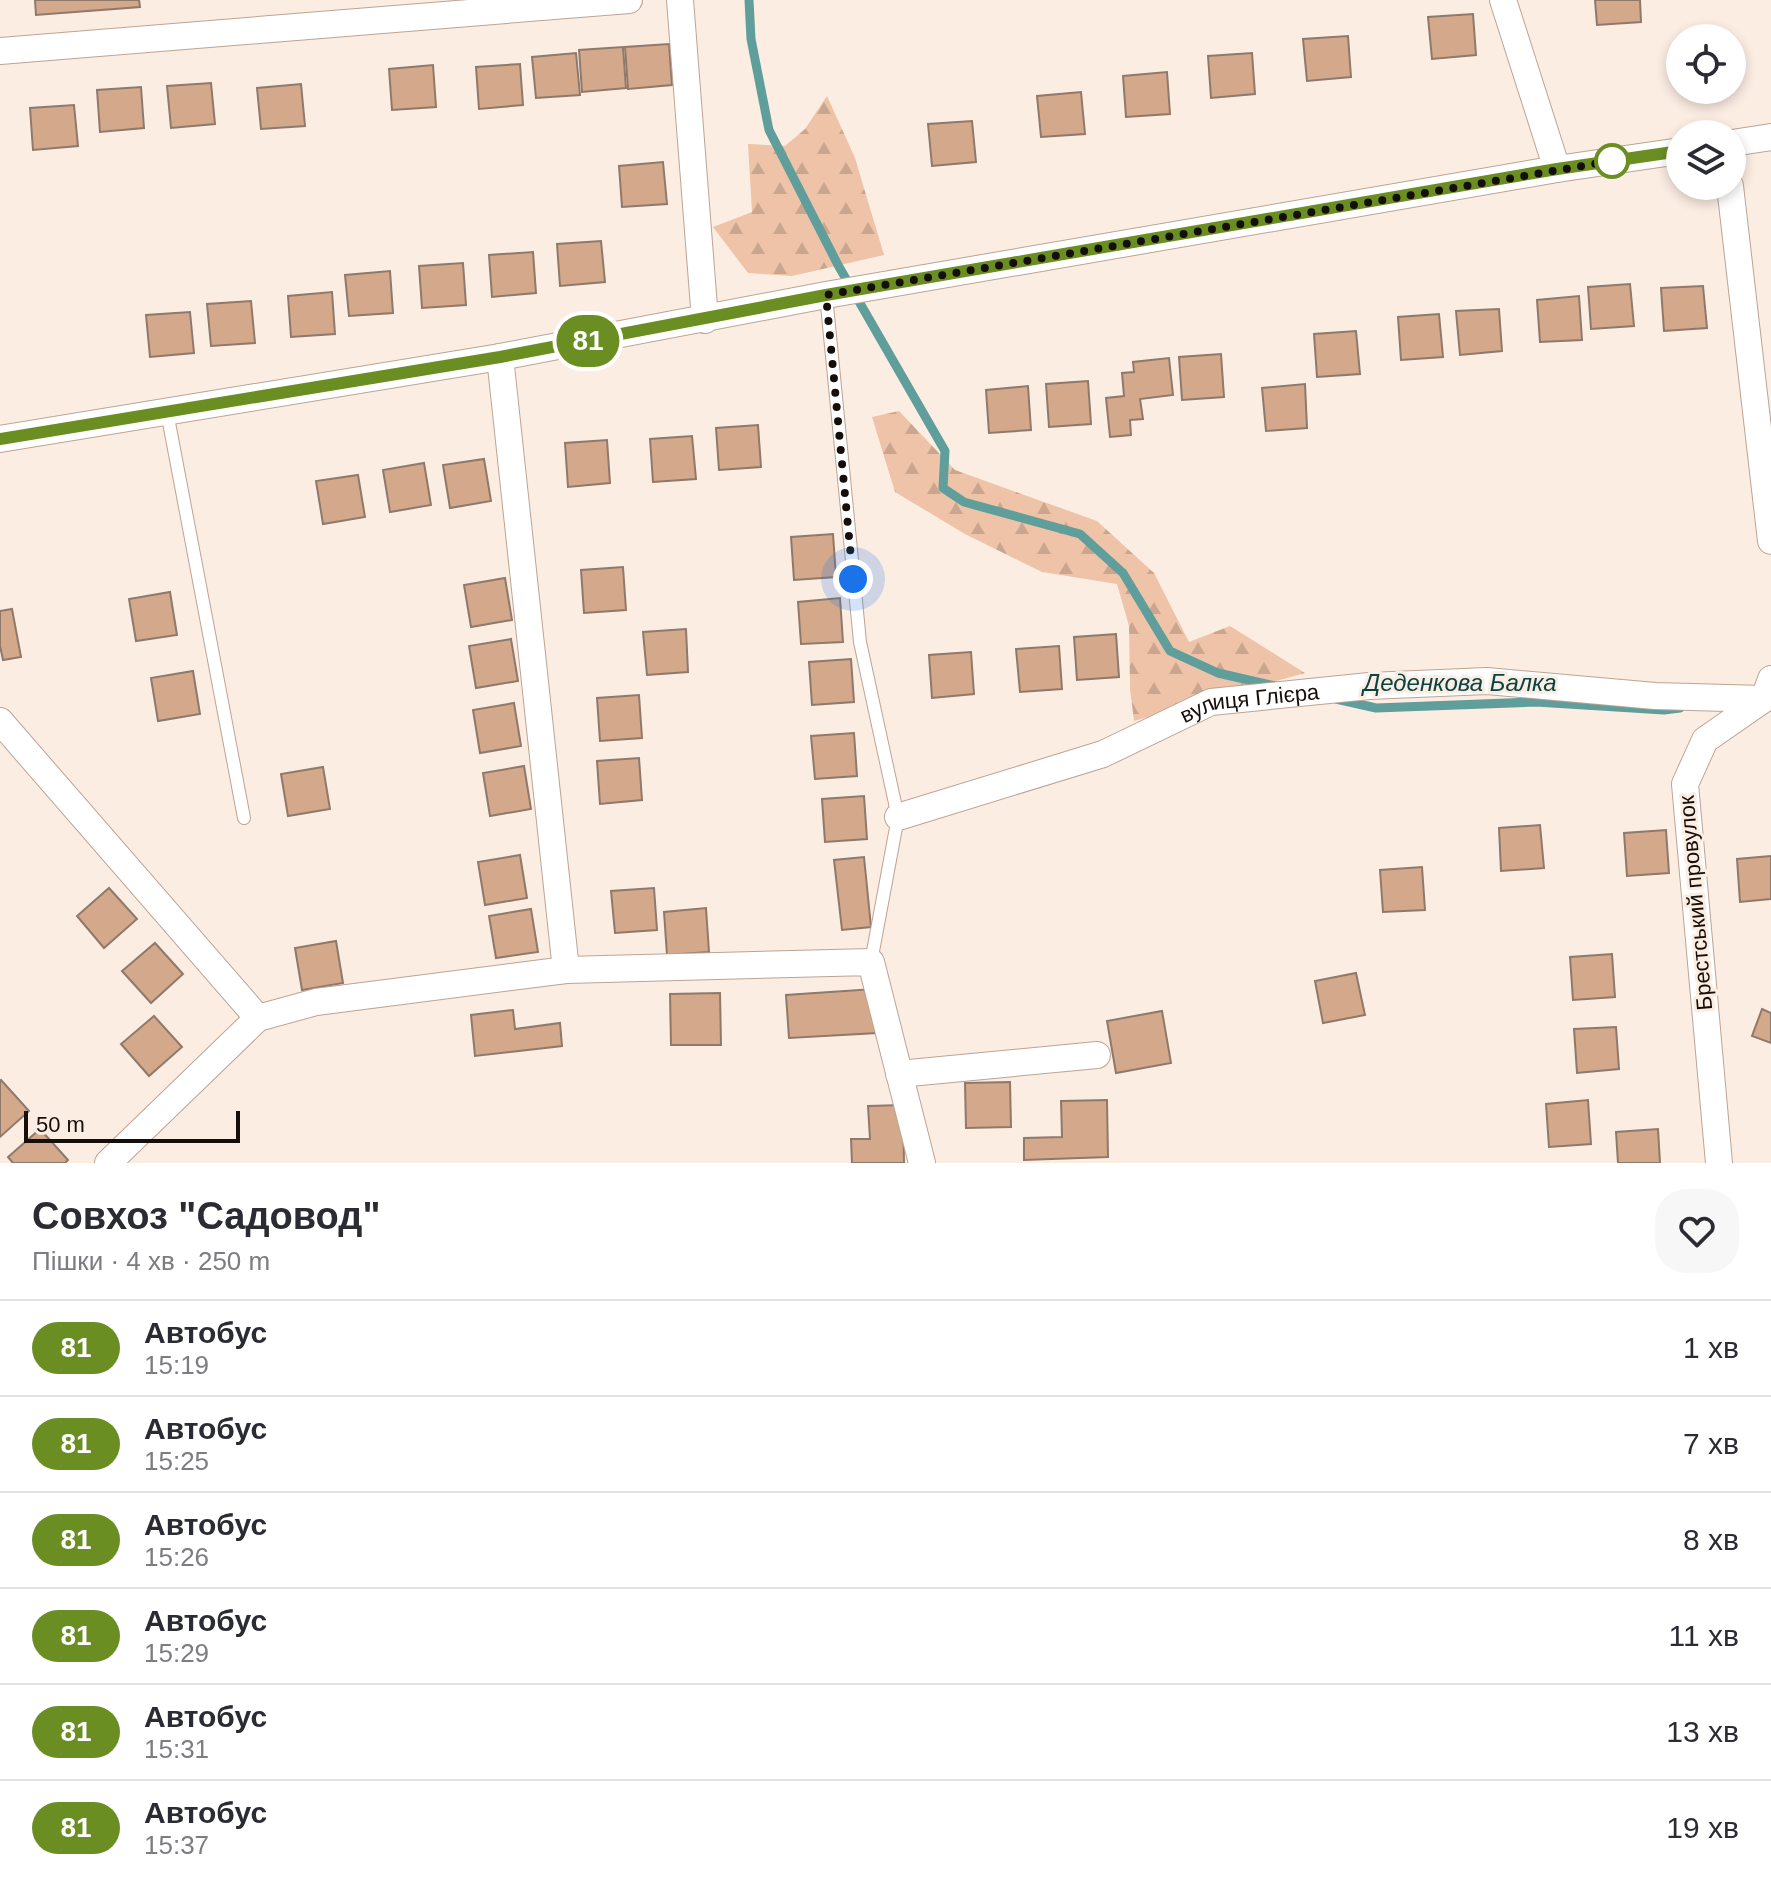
<!DOCTYPE html>
<html lang="uk">
<head>
<meta charset="utf-8">
<style>
  body { margin:0; font-family:Helvetica,sans-serif; background:#f7f7f7; color:#2b2b33; height:100vh; display:flex; flex-direction:column; font-size:30px; white-space:nowrap }
  * { box-sizing:border-box; margin:0 }
  p { font-size:26px; color:#7c7c81 }
  .icon { flex:none; width:44px; height:44px; fill:none; stroke:currentColor; stroke-width:2; stroke-linecap:round; stroke-linejoin:round }
  .map { position:relative; height:1163px; overflow:hidden }
  .drawer { display:flex; flex-direction:column; background:#fff; flex:1 }
  .drawer>* { flex:none }
  .badge { padding:0 16px; border-radius:26px; font-size:28px; line-height:52px }
  .fabs { position:absolute; left:1666px; top:24px; display:grid; gap:16px }
  .fabs a { display:grid; place-items:center; width:80px; height:80px; border-radius:50%; background:#fff; box-shadow:0 4px 12px #0003; font-size:40px }
  .scale { position:absolute; left:24px; bottom:20px; width:216px; box-sizing:border-box; padding-left:8px; border:4px solid #160e09; border-top:0; font-size:22px; line-height:28px; white-space:nowrap; color:#160e09; -webkit-text-stroke:6px #fcede3; paint-order:stroke }
  .you { position:absolute; width:40px; height:40px; margin:-20px; border:6px solid #fff; border-radius:50%; background:#1a73e8; box-shadow:0 0 0 12px #1a73e833 }
  .map>.badge { position:absolute; translate:-50% -50%; box-shadow:0 0 0 4px #fff }
  .round { display:grid; place-items:center; flex:none; width:84px; height:84px; border-radius:32px; background:#f7f7f7 }
  .headline { display:flex; align-items:center; justify-content:space-between; height:136px; padding:0 32px }
  h1 { font-size:38px; font-weight:800; line-height:60px }
  ul { padding:0; list-style:none }
  li { display:flex; align-items:center; gap:24px; height:96px; padding:0 32px; border-top:2px solid #e1e1e2 }
  li div { flex:1 }
  li b { display:block; font-size:30px }
  li em { font-style:normal }
  li .badge { min-width:88px; font-weight:700; text-align:center }
  .map>svg:first-child { display:block }
  .forest { fill:url(#forest-firs) }
  .lines { fill:none; stroke-linecap:round; stroke-linejoin:round }
  .stream { stroke:#5f9e9b; stroke-width:9 }
  .building { fill:#d4a88b; stroke:#8f796b; stroke-width:2 }
  .lane-casing { stroke:#bba495; stroke-width:14 }
  .street-casing { stroke:#bba495; stroke-width:28 }
  .lane { stroke:#fff; stroke-width:12 }
  .street { stroke:#fff; stroke-width:26 }
  .line-casing { stroke:#fff; stroke-width:18 }
  .line { stroke:#6b8e23; stroke-width:12 }
  .walk { stroke:#160e09; stroke-width:8; stroke-dasharray:0 14.4 }
  .stop-dot { fill:#fff; stroke:#6b8e23; stroke-width:4 }
  .labels { text-anchor:middle; stroke-width:6; stroke-linejoin:round; paint-order:stroke }
  .street-label { font-size:22px; fill:#160e09; stroke:#fcede3 }
  .water-label { font-size:24px; font-style:italic; fill:#074443; stroke:#fcede3 }
</style>
</head>
<body>
<div class="map">
<svg width="1771" height="1163" viewBox="0 0 1771 1163">
  <defs>
    <pattern id="forest-firs" width="22" height="20" patternUnits="userSpaceOnUse" patternTransform="scale(2)"><rect width="22" height="20" fill="#eec3a8"/><path d="M5 1l3.5 6h-7zM16 11l3.5 6h-7z" fill="#cba68f"/></pattern>
  </defs>
  <rect width="100%" height="100%" fill="#fcede3"/>
  <!-- forest -->
  <g class="forest">
    <polygon points="827,96 855,158 884,255 792,276 748,273 713,227 752,212 748,144 785,146 805,129"/>
    <polygon points="899,411 955,470 1097,521 1154,573 1189,642 1230,626 1305,673 1134,721 1130,689 1129,626 1117,584 1042,572 965,534 895,492 872,417"/>
  </g>
  <g class="lines">
    <!-- stream -->
    <g class="stream">
      <polyline points="749,0 751,39 769,130 838,265 945,451 943,488 964,502 1080,534 1123,573 1170,651 1218,673 1275,686"/>
      <polyline points="1336,699 1376,708 1536,702 1664,710 1680,708"/>
    </g>
  </g>
  <!-- building -->
  <g class="building">
    <polygon points="35,0 139,0 140,7 36,15"/>
    <polygon points="1595,0 1640,0 1641,22 1597,25"/>
    <polygon points="1473,14 1476,55 1432,59 1428,17"/>
    <polygon points="1348,36 1351,77 1307,81 1303,39"/>
    <polygon points="669,44 672,85 628,89 625,47"/>
    <polygon points="623,47 626,88 582,92 579,50"/>
    <polygon points="576,53 580,95 536,98 532,57"/>
    <polygon points="1252,53 1255,94 1211,98 1208,56"/>
    <polygon points="520,64 523,105 479,109 476,67"/>
    <polygon points="433,65 436,107 392,110 389,69"/>
    <polygon points="1167,72 1170,114 1126,117 1123,76"/>
    <polygon points="211,83 215,124 171,128 167,86"/>
    <polygon points="301,84 305,126 261,129 257,88"/>
    <polygon points="141,87 144,128 100,132 97,90"/>
    <polygon points="1081,92 1085,134 1041,137 1037,96"/>
    <polygon points="74,105 78,146 33,150 30,108"/>
    <polygon points="972,121 976,162 932,166 928,124"/>
    <polygon points="663,162 667,204 622,207 619,166"/>
    <polygon points="601,241 605,282 560,286 557,244"/>
    <polygon points="533,252 536,293 492,297 489,255"/>
    <polygon points="463,263 466,305 422,308 419,266"/>
    <polygon points="390,271 393,313 349,316 345,275"/>
    <polygon points="1630,284 1634,326 1591,329 1588,287"/>
    <polygon points="1703,286 1707,328 1664,331 1661,288"/>
    <polygon points="332,292 335,334 291,337 288,296"/>
    <polygon points="1579,296 1582,340 1540,342 1537,300"/>
    <polygon points="251,301 255,343 211,346 207,304"/>
    <polygon points="1499,309 1502,351 1460,355 1456,311"/>
    <polygon points="190,312 194,353 150,357 146,315"/>
    <polygon points="1439,314 1443,357 1401,360 1398,317"/>
    <polygon points="1356,331 1360,374 1317,377 1314,334"/>
    <polygon points="1221,354 1224,397 1182,400 1179,357"/>
    <polygon points="1169,358 1173,395 1140,399 1143,419 1130,420 1131,435 1110,437 1106,398 1124,396 1122,373 1134,372 1133,362"/>
    <polygon points="1088,381 1091,424 1049,427 1046,384"/>
    <polygon points="1305,384 1307,428 1266,431 1262,388"/>
    <polygon points="1028,386 1031,430 989,433 986,390"/>
    <polygon points="758,425 761,467 719,470 716,428"/>
    <polygon points="692,436 696,479 653,482 650,439"/>
    <polygon points="607,440 610,483 568,487 565,443"/>
    <polygon points="484,459 491,501 450,508 443,465"/>
    <polygon points="424,463 431,505 390,512 383,470"/>
    <polygon points="358,475 365,517 323,524 316,481"/>
    <polygon points="833,534 836,577 794,580 791,537"/>
    <polygon points="623,567 626,610 584,613 581,570"/>
    <polygon points="505,578 512,620 471,627 464,585"/>
    <polygon points="170,592 177,635 136,641 129,599"/>
    <polygon points="840,598 843,642 801,644 798,602"/>
    <polygon points="12,609 21,657 3,660 0,646 0,611"/>
    <polygon points="686,629 688,672 647,675 643,632"/>
    <polygon points="1116,634 1119,677 1077,680 1074,637"/>
    <polygon points="511,639 518,681 476,688 469,646"/>
    <polygon points="1059,646 1062,689 1020,692 1016,649"/>
    <polygon points="971,652 974,694 932,698 929,655"/>
    <polygon points="851,659 854,702 812,705 809,662"/>
    <polygon points="193,671 200,714 158,721 151,678"/>
    <polygon points="639,695 642,738 600,741 597,698"/>
    <polygon points="514,703 521,746 480,753 473,710"/>
    <polygon points="854,733 857,776 815,779 811,736"/>
    <polygon points="639,758 642,800 600,804 597,761"/>
    <polygon points="524,766 531,809 490,816 483,773"/>
    <polygon points="323,767 330,809 288,816 281,774"/>
    <polygon points="864,796 867,839 825,842 822,799"/>
    <polygon points="1540,825 1544,868 1501,871 1499,828"/>
    <polygon points="1666,830 1669,873 1627,876 1624,833"/>
    <polygon points="520,855 527,898 485,905 478,862"/>
    <polygon points="1771,856 1771,899 1740,902 1737,859"/>
    <polygon points="864,857 871,927 842,930 834,860"/>
    <polygon points="1422,867 1425,910 1383,912 1380,870"/>
    <polygon points="109,888 137,919 104,948 77,916"/>
    <polygon points="654,888 657,930 615,933 611,891"/>
    <polygon points="706,908 709,952 667,955 664,912"/>
    <polygon points="531,909 538,952 496,958 489,916"/>
    <polygon points="336,941 343,983 302,990 295,948"/>
    <polygon points="155,943 183,974 151,1003 122,971"/>
    <polygon points="1612,954 1615,997 1573,1000 1570,957"/>
    <polygon points="1356,973 1365,1015 1323,1023 1315,981"/>
    <polygon points="874,989 877,1033 789,1038 786,995"/>
    <polygon points="720,993 721,1045 671,1045 670,994"/>
    <polygon points="1762,1009 1771,1013 1771,1043 1752,1036"/>
    <polygon points="513,1010 515,1029 560,1023 562,1046 475,1056 471,1015"/>
    <polygon points="1162,1011 1171,1063 1116,1073 1107,1021"/>
    <polygon points="154,1016 182,1047 149,1076 121,1044"/>
    <polygon points="1616,1027 1619,1069 1577,1073 1574,1029"/>
    <polygon points="1,1080 29,1111 0,1137 0,1081"/>
    <polygon points="1010,1082 1011,1127 966,1128 965,1083"/>
    <polygon points="1107,1100 1108,1157 1024,1160 1024,1138 1062,1137 1061,1101"/>
    <polygon points="1588,1100 1591,1144 1549,1147 1546,1104"/>
    <polygon points="903,1105 904,1163 852,1163 851,1139 870,1139 868,1106"/>
    <polygon points="40,1129 68,1160 65,1163 13,1163 8,1157"/>
    <polygon points="1658,1129 1660,1163 1618,1163 1616,1132"/>
  </g>
  <g class="lines">
    <!-- lane casing -->
    <g class="lane-casing">
      <g id="lane">
        <polyline points="826,295 860,642 898,817 871,962"/>
        <polyline points="167,412 244,818"/>
      </g>
    </g>
    <!-- street casing -->
    <g class="street-casing">
      <g id="street">
        <polyline points="680,0 705,320"/>
        <polyline points="1503,0 1557,169"/>
        <polyline points="0,51 629,0"/>
        <polyline points="1732,143 1771,137"/>
        <polyline points="1730,186 1771,541"/>
        <polyline points="500,357 566,970"/>
        <polyline points="0,439 500,357 826,295 1557,169 1680,151"/>
        <polyline points="0,721 258,1018"/>
        <path id="s1" d="M898,817L1103,754L1211,702L1369,686L1487,681L1655,696L1764,699"/>
        <polyline points="899,1074 1097,1055"/>
        <polyline points="108,1163 258,1018 316,1002 566,970 871,962 922,1163"/>
        <polyline points="1719,1163 1685,784 1705,740 1764,699 1771,679"/>
      </g>
    </g>
    <!-- lane -->
    <use href="#lane" class="lane"/>
    <!-- street -->
    <use href="#street" class="street"/>
  </g>
  <g class="lines">
    <!-- line casing -->
    <g class="line-casing">
      <polyline id="line" points="0,439 500,357 826,295 1557,169 1680,151"/>
    </g>
    <!-- line -->
    <use href="#line" class="line"/>
    <!-- walk -->
    <polyline class="walk" points="853,579 826,295 1612,161"/>
  </g>
  <!-- markers -->
  <circle class="stop-dot" cx="1612" cy="161" r="16"/>
  <g class="labels">
    <!-- street labels -->
    <g class="street-label">
      <text dy="8" stroke="none"><textPath href="#s1" startOffset="372">вулиця Глієра</textPath></text>
      <text transform="translate(1695 903) rotate(-95)" y="8">Брестський провулок</text>
    </g>
    <!-- water labels -->
    <g class="water-label">
      <text x="1460" y="691">Деденкова Балка</text>
    </g>
  </g>
</svg>
<div class="fabs">
<a><svg class="icon" aria-label="locate" viewBox="0 0 24 24"><circle cx="12" cy="12" r="6"/><path d="M12 2v4M12 18v4M2 12h4M18 12h4"/></svg></a>
<a><svg class="icon" aria-label="layers" viewBox="0 0 24 24"><path d="M12 4l9 5-9 5-9-5zM3 14l9 5 9-5"/></svg></a>
</div>
<div class="scale">50 m</div>
<div class="you" style="left:853px;top:579px"></div>
<b class="badge" style="left:588px;top:341px;background:#6b8e23;color:#fff">81</b>
</div>
<section class="drawer">
<div class="headline"><div><h1>Совхоз &quot;Садовод&quot;</h1><p>Пішки · 4 хв · 250 m</p></div><a class="round"><svg class="icon" aria-label="heart" viewBox="0 0 24 24"><path d="M12 20l-8-8c-3-5 5-10 8-4 3-6 11-1 8 4z"/></svg></a></div>
<ul>
<li><span class="badge" style="background:#6b8e23;color:#fff">81</span><div><b>Автобус</b><p>15:19</p></div><em>1 хв</em></li>
<li><span class="badge" style="background:#6b8e23;color:#fff">81</span><div><b>Автобус</b><p>15:25</p></div><em>7 хв</em></li>
<li><span class="badge" style="background:#6b8e23;color:#fff">81</span><div><b>Автобус</b><p>15:26</p></div><em>8 хв</em></li>
<li><span class="badge" style="background:#6b8e23;color:#fff">81</span><div><b>Автобус</b><p>15:29</p></div><em>11 хв</em></li>
<li><span class="badge" style="background:#6b8e23;color:#fff">81</span><div><b>Автобус</b><p>15:31</p></div><em>13 хв</em></li>
<li><span class="badge" style="background:#6b8e23;color:#fff">81</span><div><b>Автобус</b><p>15:37</p></div><em>19 хв</em></li>
</ul>
</section>
</body>
</html>
